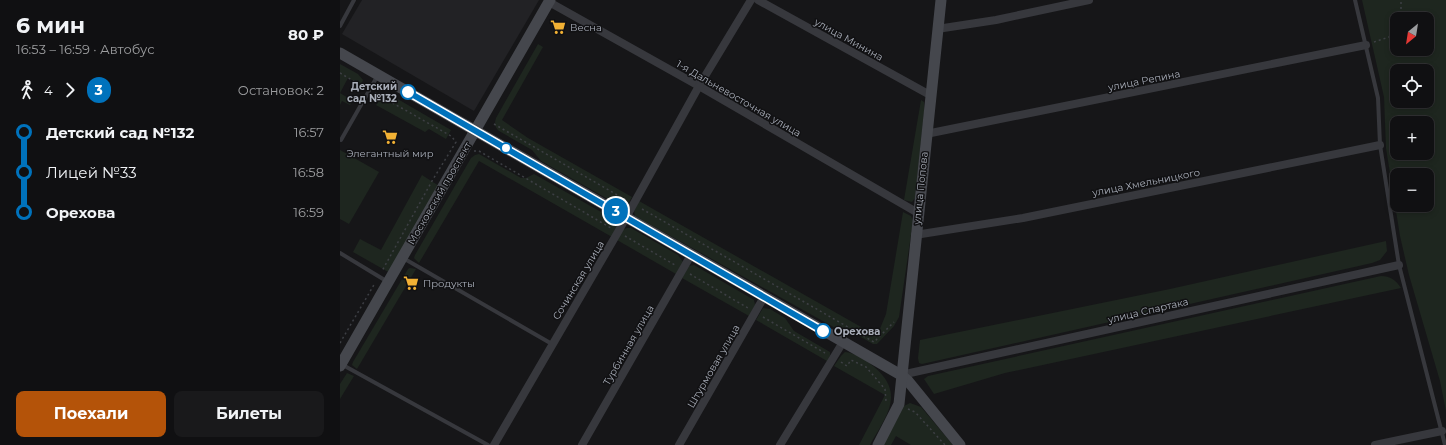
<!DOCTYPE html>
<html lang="ru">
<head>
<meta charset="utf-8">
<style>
  body { margin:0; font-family:Montserrat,sans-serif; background:#19191b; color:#f1f3f6; height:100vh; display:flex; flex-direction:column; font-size:15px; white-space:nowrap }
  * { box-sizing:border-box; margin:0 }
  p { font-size:13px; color:#9c9d9f }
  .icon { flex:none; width:22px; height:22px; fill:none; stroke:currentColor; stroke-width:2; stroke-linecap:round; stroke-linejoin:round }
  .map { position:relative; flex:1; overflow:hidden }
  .drawer { display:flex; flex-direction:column; background:#101012; width:340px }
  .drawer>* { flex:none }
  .badge { padding:0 8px; border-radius:13px; font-size:14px; line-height:26px }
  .needle { width:26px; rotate:210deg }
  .buttons { position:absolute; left:1050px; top:12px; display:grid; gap:8px }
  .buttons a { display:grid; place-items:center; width:44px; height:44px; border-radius:8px; background:#101012; box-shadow:0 2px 6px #0003,0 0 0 1px #303032; font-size:20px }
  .map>.badge { position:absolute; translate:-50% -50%; box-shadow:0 0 0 2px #fff }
  .legs { display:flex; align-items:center; gap:6px; height:44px; padding:0 16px; font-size:13px }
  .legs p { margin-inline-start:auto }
  .overview { display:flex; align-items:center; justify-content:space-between; height:68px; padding:0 16px }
  h1 { font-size:22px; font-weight:700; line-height:30px }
  .primary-button { display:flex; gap:8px; margin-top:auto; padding:8px 16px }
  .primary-button a { flex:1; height:46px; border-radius:8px; background:#b45309; color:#fff; font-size:16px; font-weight:700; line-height:46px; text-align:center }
  .primary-button a+a { background:#19191b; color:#f1f3f6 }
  ul { padding:0 16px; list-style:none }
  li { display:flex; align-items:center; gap:14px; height:40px; font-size:15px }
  li i { display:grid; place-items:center; width:6px; height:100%; margin:0 5px; background:currentColor }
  li i::after { content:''; width:10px; height:10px; margin:-5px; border:3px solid; border-radius:50%; background:#101012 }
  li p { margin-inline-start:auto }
  li:first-child i { background:linear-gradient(#0000 50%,currentColor 0) }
  li:last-child i { background:linear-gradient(currentColor 50%,#0000 0) }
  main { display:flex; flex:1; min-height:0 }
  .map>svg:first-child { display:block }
  .built { fill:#222225 }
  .green { fill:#1e261f; fill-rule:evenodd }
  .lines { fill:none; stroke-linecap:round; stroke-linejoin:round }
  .path { stroke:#3d3f44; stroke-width:1.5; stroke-dasharray:2 3; stroke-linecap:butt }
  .lane { stroke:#37383d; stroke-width:4 }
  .street { stroke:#37383d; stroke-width:8 }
  .secondary { stroke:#45474d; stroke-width:11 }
  .line-1-casing { stroke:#fff; stroke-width:9 }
  .line-1 { stroke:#0072bc; stroke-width:6 }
  .stop-1-dot { fill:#fff; stroke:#0072bc; stroke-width:2 }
  .labels { text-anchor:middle; stroke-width:3; stroke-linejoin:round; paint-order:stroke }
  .poi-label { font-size:10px; fill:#a8adb8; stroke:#111113; text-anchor:start }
  .street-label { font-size:10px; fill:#a8adb8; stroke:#111113 }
  .stop-label { font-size:10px; font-weight:bold; fill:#a8adb8; stroke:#111113; text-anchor:end }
</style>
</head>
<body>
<main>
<section class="drawer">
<div class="overview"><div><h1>6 мин</h1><p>16:53 – 16:59 · Автобус</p></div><b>80 ₽</b></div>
<div class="legs"><svg class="icon" aria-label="walk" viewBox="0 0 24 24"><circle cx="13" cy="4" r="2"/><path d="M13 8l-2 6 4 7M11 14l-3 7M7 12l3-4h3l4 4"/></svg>4<svg class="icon" aria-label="forward" viewBox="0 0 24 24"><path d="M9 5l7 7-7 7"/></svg><b class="badge" style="background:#0072bc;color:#fff">3</b><p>Остановок: 2</p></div>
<ul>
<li><i style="color:#0072bc"></i><b>Детский сад №132</b><p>16:57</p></li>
<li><i style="color:#0072bc"></i><span>Лицей №33</span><p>16:58</p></li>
<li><i style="color:#0072bc"></i><b>Орехова</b><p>16:59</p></li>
</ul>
<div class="primary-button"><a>Поехали</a><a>Билеты</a></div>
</section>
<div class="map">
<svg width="1106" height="445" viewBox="0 0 1106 445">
  <rect width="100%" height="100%" fill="#161618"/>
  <!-- built -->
  <polygon class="built" points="22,0 199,0 134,111 2,34"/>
  <!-- green -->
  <g class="green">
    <path d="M1022,0H1106V411L1100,381L1069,275L1060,236L1046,148L1044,97ZM1057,19H1087V49H1057ZM1057,71H1087V101H1057ZM1057,123H1087V153H1057ZM1057,175H1087V205H1057Z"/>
    <path d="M198,44L203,47L162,120L188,138L292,197L288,204L283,207L280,206L201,161L192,150L159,131C155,127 154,124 156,118Z"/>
    <polygon points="0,64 18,74 23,80 21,85 8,78 0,93 13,101 10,105 2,101 0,105"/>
    <polygon points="49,94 111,130 106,139 89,129 85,132 36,105 41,99"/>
    <polygon points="581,100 584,102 584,112 575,198 572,202 564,200"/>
    <polygon points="0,150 39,172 9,224 0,219"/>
    <polygon points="139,154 181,178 186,178 194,174 270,217 273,219 277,226 272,237 139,161 79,263 74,258 75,255 131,158 135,155"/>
    <polygon points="82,175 99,186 50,273 13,252 20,239 41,250"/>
    <polygon points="299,201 537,336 546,314 563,212 571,216 573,221 559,317 554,326 537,344 533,344 507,329 497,329 295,216 294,211"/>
    <polygon points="287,228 291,228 338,255 343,262 336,274 277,240 283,230"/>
    <polygon points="1046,241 1047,251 1040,260 1032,263 582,364 579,363 578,358 580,340 830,289"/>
    <polygon points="354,265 414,300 415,305 409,316 342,278 349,266"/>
    <polygon points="70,268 76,269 17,369 12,365 13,362 68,269"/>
    <path d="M1041,276C1050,276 1056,280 1061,288L665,373L594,394L584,379L588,376Z"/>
    <polygon points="423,308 430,309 445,318 454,331 490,352 490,356 487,361 416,320"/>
    <path d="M505,352C515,353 526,359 533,366C566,393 547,415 530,445H519L545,395L494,366L501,356Z"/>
    <polygon points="7,373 14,376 0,399 0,384"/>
    <polygon points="570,403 581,407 613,445 571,445 556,436 551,445 543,445 564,406"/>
  </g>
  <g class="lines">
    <!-- path -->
    <g class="path">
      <polyline points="1061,19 1061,0"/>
      <polyline points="1034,42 1049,37 1057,31"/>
      <polyline points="0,73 24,87"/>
      <polyline points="35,93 111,136 116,142 92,181 42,271"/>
      <polyline points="154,124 286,200"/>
      <polyline points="134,151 139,151 271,228"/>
      <polyline points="302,209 534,342 554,322"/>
      <polyline points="285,236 335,265"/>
      <polyline points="350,274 408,308"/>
      <polyline points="423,317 485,353"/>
      <polyline points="0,343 35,283"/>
      <polyline points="501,362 507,366 511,360 526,367 545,389 546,401 548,402"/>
      <polyline points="568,409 575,412 605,445"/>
    </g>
    <!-- lane -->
    <g class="lane">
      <polyline points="1015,0 1038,98 1040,145 1059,265 1105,445"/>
      <polyline points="0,26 14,0"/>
      <polyline points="1,140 38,75"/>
      <polyline points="0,253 48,282"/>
      <polyline points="63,258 212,344"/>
      <polyline points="1,364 148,445"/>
    </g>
    <!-- street -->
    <g class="street">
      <polyline points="418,0 590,95"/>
      <polyline points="209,2 359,86 578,213"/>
      <polyline points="597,29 656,20 749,0"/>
      <polyline points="586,134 1026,45"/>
      <polyline points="575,235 683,218 1040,145"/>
      <polyline points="561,375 1059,265"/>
      <polyline points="154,445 278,232 359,86 411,0"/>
      <polyline points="242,445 351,255"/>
      <polyline points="339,445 424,297"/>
      <polyline points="440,445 503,342"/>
      <polyline points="1035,445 1102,431"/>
    </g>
    <!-- secondary -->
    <g class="secondary">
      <polyline points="0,53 561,375 568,381 620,445"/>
      <polyline points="0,366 210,0"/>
      <polyline points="538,445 559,404 601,0"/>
    </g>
  </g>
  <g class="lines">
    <!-- line-1 casing -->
    <g class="line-1-casing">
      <polyline id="line-1" points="68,92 483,331"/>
    </g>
    <!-- line-1 -->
    <use href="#line-1" class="line-1"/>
  </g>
  <!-- icons -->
  <defs>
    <g id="supermarket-bare" transform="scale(1.2)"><path d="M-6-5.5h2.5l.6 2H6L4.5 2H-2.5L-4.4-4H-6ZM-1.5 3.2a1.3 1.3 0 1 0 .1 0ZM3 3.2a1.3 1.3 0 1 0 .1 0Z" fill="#f2b134" stroke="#111113" stroke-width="2.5" paint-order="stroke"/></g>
  </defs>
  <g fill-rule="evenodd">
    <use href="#supermarket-bare" x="218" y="27"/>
    <use href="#supermarket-bare" x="50" y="137"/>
    <use href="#supermarket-bare" x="71" y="283"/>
  </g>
  <!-- markers -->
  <g class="stop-1-dot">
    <circle cx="68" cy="92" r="7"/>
    <circle cx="166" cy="148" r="5"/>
    <circle cx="483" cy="331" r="7"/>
  </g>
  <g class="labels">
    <!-- poi labels -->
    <g class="poi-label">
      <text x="230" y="31">Весна</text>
      <text x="50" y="157" text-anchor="middle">Элегантный мир</text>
      <text x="83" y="287">Продукты</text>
    </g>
    <!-- street labels -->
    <g class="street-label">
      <text transform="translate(509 39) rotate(29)" y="4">улица Минина</text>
      <text transform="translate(804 80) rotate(-11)" y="4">улица Репина</text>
      <text transform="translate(399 98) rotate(30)" y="4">1-я Дальневосточная улица</text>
      <text transform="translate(806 182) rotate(-11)" y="4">улица Хмельницкого</text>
      <text transform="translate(580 188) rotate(-84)" y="4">улица Попова</text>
      <text transform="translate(99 193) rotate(-60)" y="4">Московский проспект</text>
      <text transform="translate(238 280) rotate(-59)" y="4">Сочинская улица</text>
      <text transform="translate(808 310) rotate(-13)" y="4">улица Спартака</text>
      <text transform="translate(288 345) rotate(-60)" y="4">Турбинная улица</text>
      <text transform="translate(373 366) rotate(-60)" y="4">Штурмовая улица</text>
    </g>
    <!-- stop labels -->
    <g class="stop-label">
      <text x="57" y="90">Детский<tspan x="57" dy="12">сад №132</tspan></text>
      <text x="494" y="335" text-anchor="start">Орехова</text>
    </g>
  </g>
</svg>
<div class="buttons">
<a><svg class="needle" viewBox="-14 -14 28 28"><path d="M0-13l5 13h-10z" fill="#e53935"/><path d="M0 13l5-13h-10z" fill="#9c9d9f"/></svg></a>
<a><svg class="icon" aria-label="locate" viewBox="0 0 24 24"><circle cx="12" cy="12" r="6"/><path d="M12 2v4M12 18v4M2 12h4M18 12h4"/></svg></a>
<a>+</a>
<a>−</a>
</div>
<b class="badge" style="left:276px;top:211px;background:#0072bc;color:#fff">3</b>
</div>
</main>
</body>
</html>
